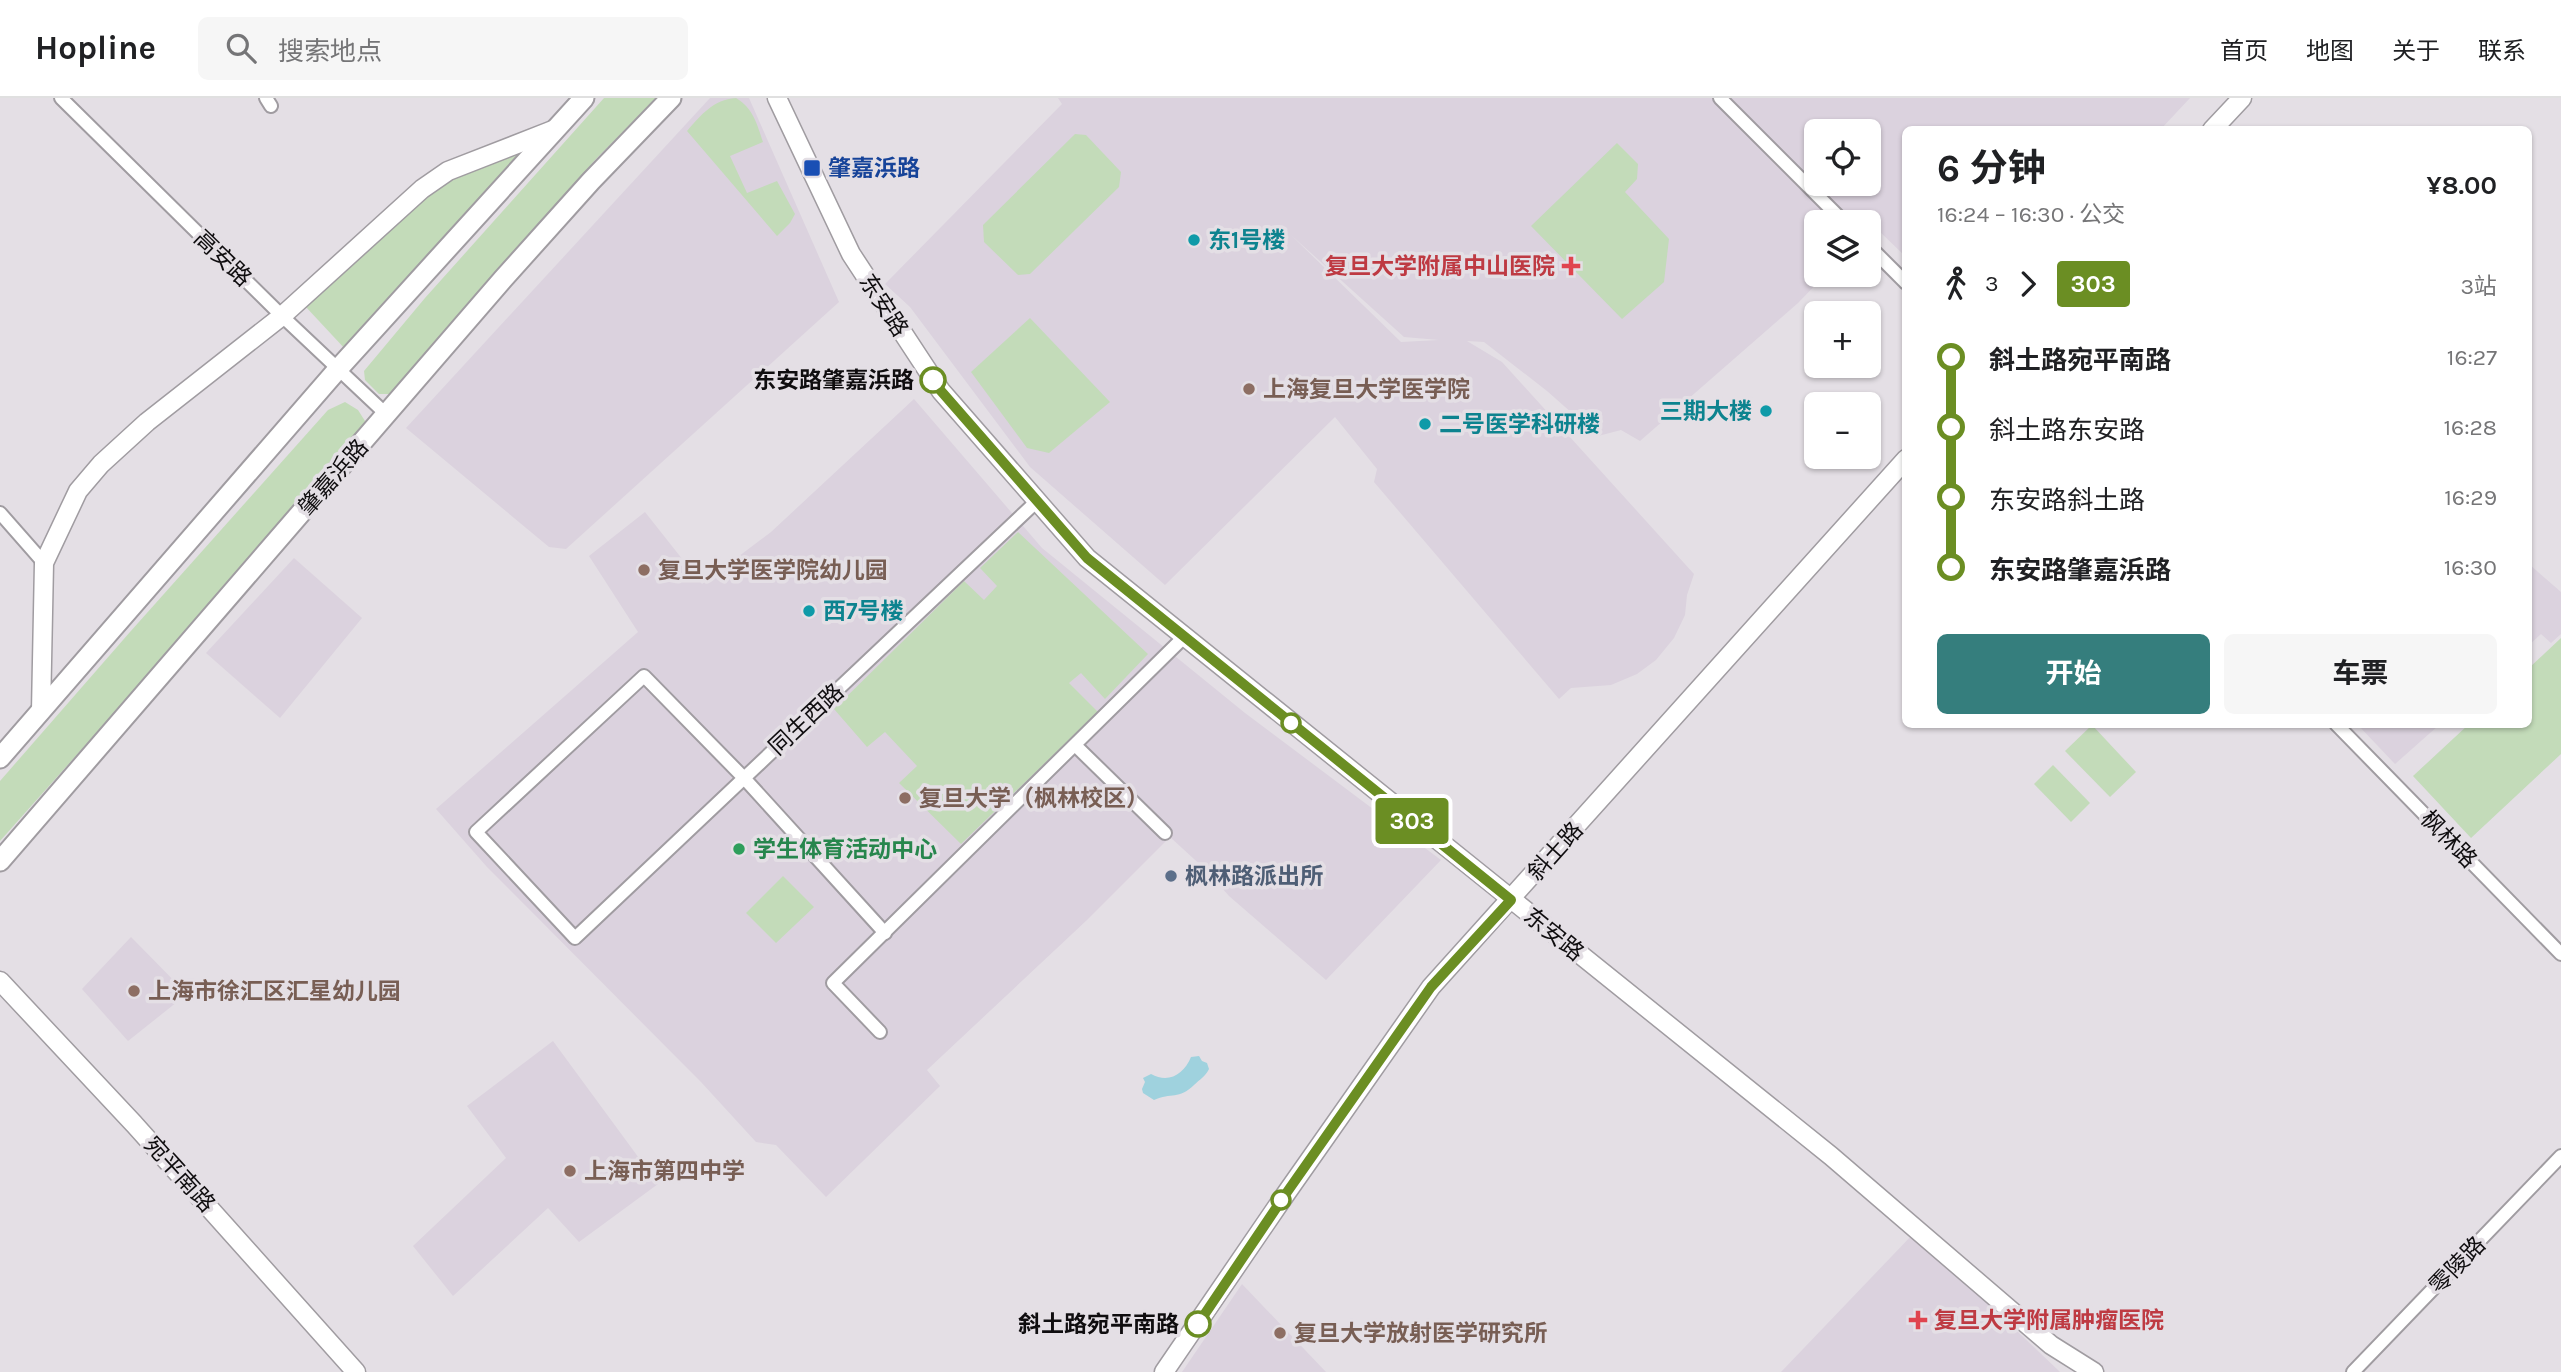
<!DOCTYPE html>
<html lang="zh">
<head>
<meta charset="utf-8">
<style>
  body { margin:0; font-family:Karla,"Noto Sans SC",sans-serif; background:#f6f6f6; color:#202124; height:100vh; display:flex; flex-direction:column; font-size:26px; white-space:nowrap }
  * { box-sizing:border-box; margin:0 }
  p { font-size:23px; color:#757577 }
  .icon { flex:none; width:38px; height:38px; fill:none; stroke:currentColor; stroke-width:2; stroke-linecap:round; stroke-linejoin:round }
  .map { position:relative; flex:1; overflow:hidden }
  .side { position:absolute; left:1902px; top:28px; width:630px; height:602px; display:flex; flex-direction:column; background:#fff; border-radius:10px; box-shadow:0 2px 5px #0004 }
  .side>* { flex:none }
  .badge { padding:0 14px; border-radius:5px; font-size:24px; line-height:46px }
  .buttons { position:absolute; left:1804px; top:21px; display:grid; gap:14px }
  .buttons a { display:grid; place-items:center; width:77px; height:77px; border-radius:10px; background:#fff; box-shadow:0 2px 5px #0004; font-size:35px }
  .map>.badge { position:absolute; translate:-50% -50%; box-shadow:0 0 0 4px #fff }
  .legs { display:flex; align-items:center; gap:10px; height:77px; padding:0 35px; font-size:23px }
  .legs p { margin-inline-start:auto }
  .summary { display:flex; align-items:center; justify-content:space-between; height:119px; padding:0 35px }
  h1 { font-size:38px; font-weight:700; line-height:52px }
  .primary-button { display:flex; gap:14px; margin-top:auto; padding:14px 35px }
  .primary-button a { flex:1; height:80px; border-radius:10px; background:#357e7d; color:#fff; font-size:28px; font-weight:700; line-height:80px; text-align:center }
  .primary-button a+a { background:#f6f6f6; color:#202124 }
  ul { padding:0 35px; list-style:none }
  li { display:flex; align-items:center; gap:24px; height:70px; font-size:26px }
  li i { display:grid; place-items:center; width:10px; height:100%; margin:0 9px; background:currentColor }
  li i::after { content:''; width:18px; height:18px; margin:-9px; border:5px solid; border-radius:50%; background:#fff }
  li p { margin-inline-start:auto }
  li:first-child i { background:linear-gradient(#0000 50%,currentColor 0) }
  li:last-child i { background:linear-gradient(currentColor 50%,#0000 0) }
  header { display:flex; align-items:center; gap:42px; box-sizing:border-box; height:98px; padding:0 35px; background:#fff; border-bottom:2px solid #e0e0e0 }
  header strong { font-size:33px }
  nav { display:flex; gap:38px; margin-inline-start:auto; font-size:24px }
  .search { width:490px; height:63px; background:#f6f6f6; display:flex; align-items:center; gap:18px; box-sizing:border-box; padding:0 24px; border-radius:10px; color:#757577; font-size:26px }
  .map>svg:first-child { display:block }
  .built { fill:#dbd2de; fill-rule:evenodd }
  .green { fill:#c3dbb9 }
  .water { fill:#9fd2de }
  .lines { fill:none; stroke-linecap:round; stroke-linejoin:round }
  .street-casing { stroke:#a09ca1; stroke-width:16 }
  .secondary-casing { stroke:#a09ca1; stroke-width:21 }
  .primary-casing { stroke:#a09ca1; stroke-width:23 }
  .street { stroke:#fff; stroke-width:12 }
  .secondary { stroke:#fff; stroke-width:18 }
  .primary { stroke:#fff; stroke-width:19 }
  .line-1-casing { stroke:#fff; stroke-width:16 }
  .line-1 { stroke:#6b8e23; stroke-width:10 }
  .transit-dot { fill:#1a4fb4; stroke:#e4dfe5; stroke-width:2.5 }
  .culture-dot { fill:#0f9aa8; stroke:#e4dfe5; stroke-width:2.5 }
  .health-dot { fill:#e0444e; stroke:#e4dfe5; stroke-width:2.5 }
  .stop-1-dot { fill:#fff; stroke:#6b8e23; stroke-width:3.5 }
  .education-dot { fill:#8d6e63; stroke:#e4dfe5; stroke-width:2.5 }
  .leisure-dot { fill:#2e9e5b; stroke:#e4dfe5; stroke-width:2.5 }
  .service-dot { fill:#5c6f8a; stroke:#e4dfe5; stroke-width:2.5 }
  .labels { text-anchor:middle; stroke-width:7; stroke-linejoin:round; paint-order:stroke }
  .transit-label { font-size:23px; font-weight:bold; fill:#164399; stroke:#e4dfe5; text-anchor:start }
  .culture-label { font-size:23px; font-weight:bold; fill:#0d838f; stroke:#e4dfe5; text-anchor:start }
  .street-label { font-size:23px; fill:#0f0d0f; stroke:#e4dfe5 }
  .health-label { font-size:23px; font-weight:bold; fill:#be3a42; stroke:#e4dfe5; text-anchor:end }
  .stop-label { font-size:23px; font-weight:bold; fill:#0f0d0f; stroke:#e4dfe5; text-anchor:end }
  .education-label { font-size:23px; font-weight:bold; fill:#785e54; stroke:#e4dfe5; text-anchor:start }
  .leisure-label { font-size:23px; font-weight:bold; fill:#27864d; stroke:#e4dfe5; text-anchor:start }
  .service-label { font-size:23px; font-weight:bold; fill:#4e5e75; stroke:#e4dfe5; text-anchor:start }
</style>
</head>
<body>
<header>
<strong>Hopline</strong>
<div class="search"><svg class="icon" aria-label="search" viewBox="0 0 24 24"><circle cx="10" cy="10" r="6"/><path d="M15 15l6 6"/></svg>搜索地点</div>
<nav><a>首页</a><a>地图</a><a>关于</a><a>联系</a></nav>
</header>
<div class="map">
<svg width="2561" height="1274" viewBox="0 0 2561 1274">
  <rect width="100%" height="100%" fill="#e4dfe5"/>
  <!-- built -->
  <g class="built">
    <polygon points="710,0 749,0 839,204 566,451 549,449 406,330"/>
    <path d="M1058,0H2190L2161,31L1906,32V159L1877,131L1869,137V124H1816V177H1825L1798,205L1640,343L1621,332L1598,338L1547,293L1484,244L1467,243L1502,264L1694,476L1687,497L1685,517L1674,540L1656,562L1637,576L1611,587L1571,590L1559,601L1374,384L1377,371L1335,319L1165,487L1030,369L910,209L885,186L1062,6ZM1816,33H1869V86H1816ZM1291,137L1404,239L1439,242L1401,244Z"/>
    <polygon points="914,301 1042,450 1245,615 1441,762 1326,882 1229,798 1206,772 1170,739 1087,822 927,972 940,988 826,1099 776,1047 756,1044 701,984 487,769 436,711 638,534 589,458 645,414 702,486 771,434"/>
    <polygon points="294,460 362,520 280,620 206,555"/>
    <polygon points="2529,466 2561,494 2561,536 2551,545 2541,536 2529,547"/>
    <polygon points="2358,627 2439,627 2395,666"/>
    <polygon points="131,839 187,896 128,943 82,891"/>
    <polygon points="553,943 658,1086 579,1144 548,1110 453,1198 413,1148 506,1060 467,1008"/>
    <polygon points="1914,1135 2060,1274 1781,1274"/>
    <polygon points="1242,1186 1326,1274 1182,1274"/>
  </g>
  <!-- green -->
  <g class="green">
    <polygon points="604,0 656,0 595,62 395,296 379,296 365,282 364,273 425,200"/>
    <path d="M736,0C753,10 757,26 763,44L730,58L747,95L777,83L795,116L790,125L777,138L687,33C702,16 713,2 736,0Z"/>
    <polygon points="1075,36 1086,37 1121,74 1119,89 1030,176 1018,177 984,144 983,127"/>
    <polygon points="1617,45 1638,66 1637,81 1625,94 1669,141 1664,184 1622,221 1531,128"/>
    <polygon points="529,49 346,252 305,208 434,91 462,74"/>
    <polygon points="1030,220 1110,304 1049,355 1027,350 971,274"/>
    <polygon points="345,304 358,312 365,323 360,339 0,743 0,683 130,534 328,312"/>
    <polygon points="1018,434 1148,556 1105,601 1081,575 1069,585 1098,614 961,746 899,685 917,668 885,634 867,649 834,611 964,483 984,502 997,488 980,470"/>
    <polygon points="2561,540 2561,656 2471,740 2413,678 2468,627 2529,626 2529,570"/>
    <polygon points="2092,627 2136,674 2110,699 2065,653"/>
    <polygon points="2053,667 2090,705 2071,724 2034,686"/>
    <polygon points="783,778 814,809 776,845 746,815"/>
  </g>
  <!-- water -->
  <path class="water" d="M1199,958L1202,963L1207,965L1209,971C1205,979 1200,981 1194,987C1179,1002 1171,994 1154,1002L1143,995L1142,991L1145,984L1143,980L1151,976C1169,986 1184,976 1191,959Z"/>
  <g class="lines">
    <!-- street casing -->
    <g class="street-casing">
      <g id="street">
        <polyline points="61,0 282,218 387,317"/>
        <polyline points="266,0 271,8"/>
        <polyline points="1720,0 1844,124"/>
        <polyline points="1869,148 1906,185"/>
        <polyline points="0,415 44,465"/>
        <polyline points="2336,626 2561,856"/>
        <polyline points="1076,648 1165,735"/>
        <polyline points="885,835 744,680 644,578 476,734 575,840 1037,403"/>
        <polyline points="880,934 833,885 1184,539"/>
        <polyline points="2353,1274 2561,1058"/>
      </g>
    </g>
    <!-- secondary casing -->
    <g class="secondary-casing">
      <g id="secondary">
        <polyline points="777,0 851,156 941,293 1087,460 1831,1058 2051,1247 2094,1274"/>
        <polyline points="2212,32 2242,0"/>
        <polyline points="41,613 44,465 78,393 101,366 147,324 282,218 422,91 448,73 553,32"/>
        <polyline points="0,883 134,1026 356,1274"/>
        <polyline points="1164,1274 1285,1097 1431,889 1906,361"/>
      </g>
    </g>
    <!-- primary casing -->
    <g class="primary-casing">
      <g id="primary">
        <polyline points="0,660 338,271 584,0"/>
        <polyline points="0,763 503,181 591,83 671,0"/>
      </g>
    </g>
    <!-- street -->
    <use href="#street" class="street"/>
    <!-- secondary -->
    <use href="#secondary" class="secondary"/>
    <!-- primary -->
    <use href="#primary" class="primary"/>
  </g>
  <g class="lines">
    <!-- line-1 casing -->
    <g class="line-1-casing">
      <polyline id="line-1" points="933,282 941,293 1087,460 1511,802 1431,889 1285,1097 1198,1226"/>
    </g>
    <!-- line-1 -->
    <use href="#line-1" class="line-1"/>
  </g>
  <!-- markers -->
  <rect class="transit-dot" x="803" y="61" width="18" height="18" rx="3.5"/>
  <g class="culture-dot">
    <circle cx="1194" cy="142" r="7"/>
    <circle cx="1766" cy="313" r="7"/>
    <circle cx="1425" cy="326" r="7"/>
    <circle cx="809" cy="513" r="7"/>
  </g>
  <g class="health-dot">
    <path d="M1567.5 157.5h7v7h7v7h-7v7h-7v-7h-7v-7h7z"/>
    <path d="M1914.5 1211.5h7v7h7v7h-7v7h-7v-7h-7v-7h7z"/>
  </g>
  <g class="stop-1-dot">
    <circle cx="933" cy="282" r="12"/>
    <circle cx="1291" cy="625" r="9"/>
    <circle cx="1281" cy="1102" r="9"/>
    <circle cx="1198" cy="1226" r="12"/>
  </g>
  <g class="education-dot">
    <circle cx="1249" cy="291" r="7"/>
    <circle cx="644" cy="472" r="7"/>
    <circle cx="905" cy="700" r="7"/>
    <circle cx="134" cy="893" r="7"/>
    <circle cx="570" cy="1073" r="7"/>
    <circle cx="1280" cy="1235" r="7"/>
  </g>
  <circle class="leisure-dot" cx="739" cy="751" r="7"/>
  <circle class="service-dot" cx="1171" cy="778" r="7"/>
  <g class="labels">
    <!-- transit labels -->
    <g class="transit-label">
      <text x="828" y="78">肇嘉浜路</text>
    </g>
    <!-- culture labels -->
    <g class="culture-label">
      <text x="1208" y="150">东1号楼</text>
      <text x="1752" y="321" text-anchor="end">三期大楼</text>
      <text x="1439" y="334">二号医学科研楼</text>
      <text x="823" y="521">西7号楼</text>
    </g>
    <!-- street labels -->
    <g class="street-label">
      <text transform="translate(223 160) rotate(44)" y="8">高安路</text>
      <text transform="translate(884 207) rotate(57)" y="8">东安路</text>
      <text transform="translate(333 379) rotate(-49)" y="8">肇嘉浜路</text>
      <text transform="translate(806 621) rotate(-43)" y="8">同生西路</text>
      <text transform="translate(2449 741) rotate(46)" y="8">枫林路</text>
      <text transform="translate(1555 753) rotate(-48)" y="8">斜土路</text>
      <text transform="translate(1554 836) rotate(39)" y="8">东安路</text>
      <text transform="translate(180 1076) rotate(48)" y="8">宛平南路</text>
      <text transform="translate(2457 1167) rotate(-46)" y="8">零陵路</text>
    </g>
    <!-- health labels -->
    <g class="health-label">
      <text x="1555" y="176">复旦大学附属中山医院</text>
      <text x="1934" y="1230" text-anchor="start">复旦大学附属肿瘤医院</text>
    </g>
    <!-- stop labels -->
    <g class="stop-label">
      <text x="914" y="290">东安路肇嘉浜路</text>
      <text x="1179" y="1234">斜土路宛平南路</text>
    </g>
    <!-- education labels -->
    <g class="education-label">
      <text x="1263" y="299">上海复旦大学医学院</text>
      <text x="658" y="480">复旦大学医学院幼儿园</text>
      <text x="919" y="708">复旦大学（枫林校区）</text>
      <text x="148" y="901">上海市徐汇区汇星幼儿园</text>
      <text x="584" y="1081">上海市第四中学</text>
      <text x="1294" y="1243">复旦大学放射医学研究所</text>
    </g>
    <!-- leisure labels -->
    <g class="leisure-label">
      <text x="753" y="759">学生体育活动中心</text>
    </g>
    <!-- service labels -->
    <g class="service-label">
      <text x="1185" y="786">枫林路派出所</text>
    </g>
  </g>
</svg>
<div class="buttons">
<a><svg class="icon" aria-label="locate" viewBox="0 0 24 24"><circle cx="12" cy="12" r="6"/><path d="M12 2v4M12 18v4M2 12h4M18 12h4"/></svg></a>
<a><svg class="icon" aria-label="layers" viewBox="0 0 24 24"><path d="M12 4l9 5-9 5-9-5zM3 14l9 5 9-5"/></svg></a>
<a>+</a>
<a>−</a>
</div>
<b class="badge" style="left:1412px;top:723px;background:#6b8e23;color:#fff">303</b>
<section class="side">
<div class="summary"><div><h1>6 分钟</h1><p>16:24 – 16:30 · 公交</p></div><b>¥8.00</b></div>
<div class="legs"><svg class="icon" aria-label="walk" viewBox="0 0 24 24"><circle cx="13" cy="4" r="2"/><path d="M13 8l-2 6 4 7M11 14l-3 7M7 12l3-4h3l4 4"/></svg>3<svg class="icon" aria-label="forward" viewBox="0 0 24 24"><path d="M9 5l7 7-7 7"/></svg><b class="badge" style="background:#6b8e23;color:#fff">303</b><p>3站</p></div>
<ul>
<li><i style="color:#6b8e23"></i><b>斜土路宛平南路</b><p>16:27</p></li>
<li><i style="color:#6b8e23"></i><span>斜土路东安路</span><p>16:28</p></li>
<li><i style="color:#6b8e23"></i><span>东安路斜土路</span><p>16:29</p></li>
<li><i style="color:#6b8e23"></i><b>东安路肇嘉浜路</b><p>16:30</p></li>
</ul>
<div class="primary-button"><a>开始</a><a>车票</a></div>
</section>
</div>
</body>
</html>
